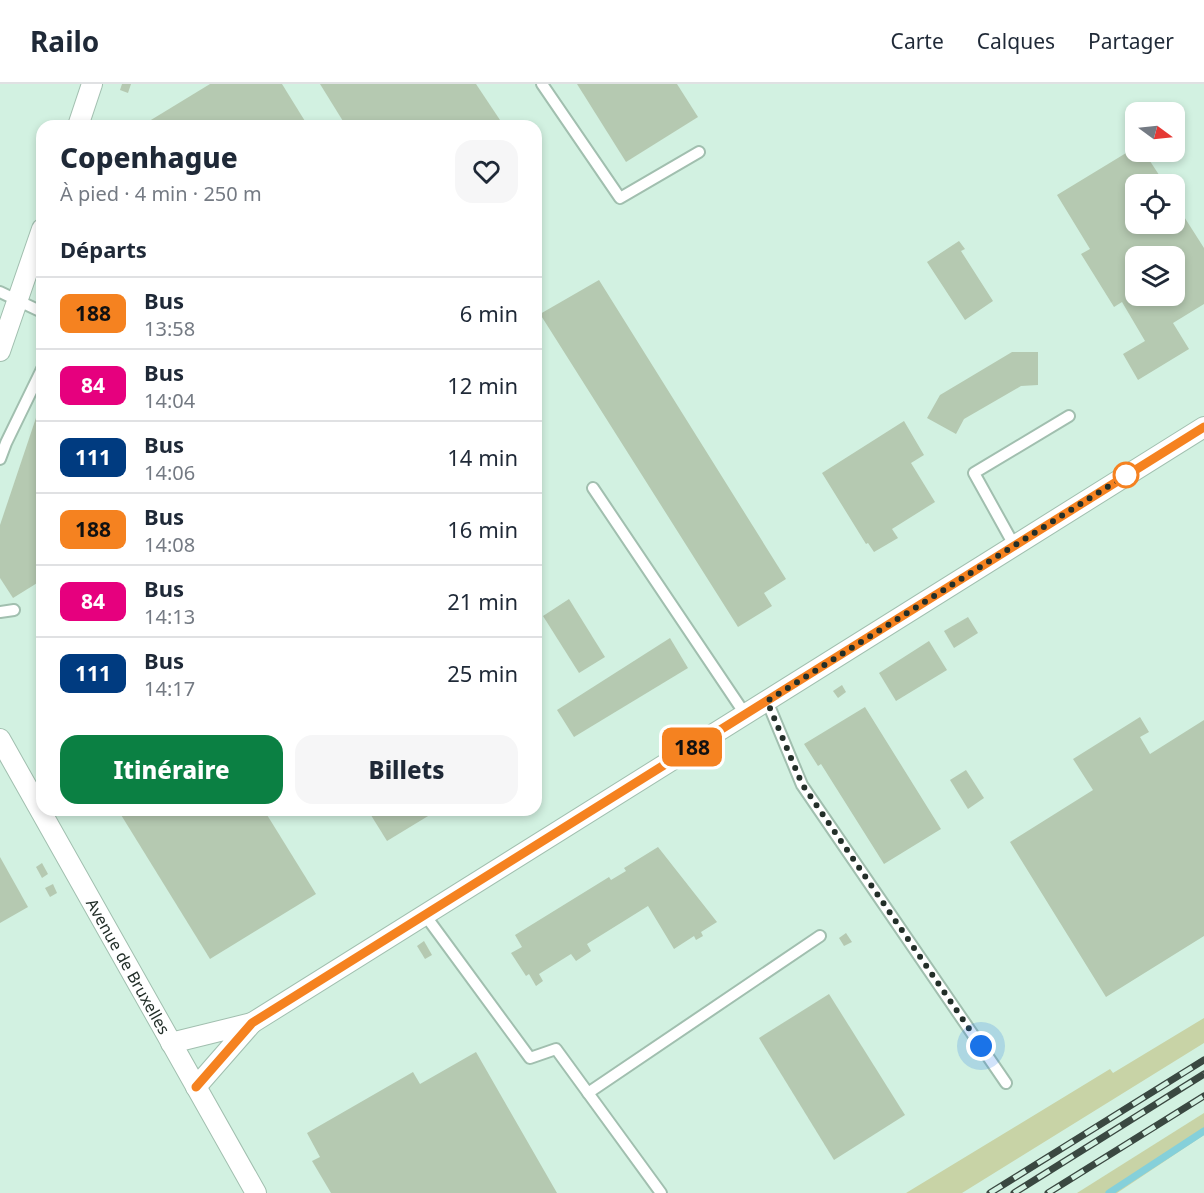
<!DOCTYPE html>
<html lang="fr">
<head>
<meta charset="utf-8">
<style>
  body { margin:0; font-family:"Noto Sans",sans-serif; background:#f6f6f7; color:#1f2937; height:100vh; display:flex; flex-direction:column; font-size:22px; white-space:nowrap }
  * { box-sizing:border-box; margin:0 }
  p { font-size:20px; color:#747a83 }
  .icon { flex:none; width:33px; height:33px; fill:none; stroke:currentColor; stroke-width:2; stroke-linecap:round; stroke-linejoin:round }
  .map { position:relative; flex:1; overflow:hidden }
  .drawer { position:absolute; left:36px; top:36px; width:506px; height:696px; display:flex; flex-direction:column; background:#fff; border-radius:18px; box-shadow:0 3px 9px #0003 }
  .drawer>* { flex:none }
  .badge { padding:0 12px; border-radius:9px; font-size:21px; line-height:39px }
  .needle { width:39px; rotate:105deg }
  .buttons { position:absolute; left:1125px; top:18px; display:grid; gap:12px }
  .buttons a { display:grid; place-items:center; width:60px; height:60px; border-radius:12px; background:#fff; box-shadow:0 3px 9px #0003; font-size:30px }
  .you { position:absolute; width:30px; height:30px; margin:-15px; border:4px solid #fff; border-radius:50%; background:#1a73e8; box-shadow:0 0 0 9px #1a73e833 }
  .map>.badge { position:absolute; translate:-50% -50%; box-shadow:0 0 0 3px #fff }
  h2 { padding:0 24px; font-size:22px; line-height:54px }
  .round { display:grid; place-items:center; flex:none; width:63px; height:63px; border-radius:18px; background:#f6f6f7 }
  .headline { display:flex; align-items:center; justify-content:space-between; height:102px; padding:0 24px }
  h1 { font-size:28px; font-weight:800; line-height:45px }
  .action { display:flex; gap:12px; margin-top:auto; padding:12px 24px }
  .action a { flex:1; height:69px; border-radius:18px; background:#0b8043; color:#fff; font-size:24px; font-weight:800; line-height:69px; text-align:center }
  .action a+a { background:#f6f6f7; color:#1f2937 }
  ul { padding:0; list-style:none }
  li { display:flex; align-items:center; gap:18px; height:72px; padding:0 24px; border-top:2px solid #e0e1e3 }
  li div { flex:1 }
  li b { display:block; font-size:22px }
  li em { font-style:normal }
  li .badge { min-width:66px; font-weight:700; text-align:center }
  header { display:flex; align-items:center; gap:36px; box-sizing:border-box; height:84px; padding:0 30px; background:#fff; border-bottom:2px solid #e0e1e3 }
  header strong { font-size:28px }
  nav { display:flex; gap:33px; margin-inline-start:auto; font-size:21px }
  .map>svg:first-child { display:block }
  .green { fill:#c8d3a6 }
  .lines { fill:none; stroke-linecap:round; stroke-linejoin:round }
  .stream { stroke:#85d0da; stroke-width:7 }
  .building { fill:#b5c9b1; fill-rule:evenodd }
  .lane-casing { stroke:#a1bfaf; stroke-width:14 }
  .street-casing { stroke:#a1bfaf; stroke-width:22 }
  .lane { stroke:#fff; stroke-width:10 }
  .street { stroke:#fff; stroke-width:20 }
  .rail-casing { stroke:#3a4841; stroke-width:7 }
  .rail { stroke:#d2f1e1; stroke-width:4.5; stroke-dasharray:14; stroke-linecap:butt }
  .line-casing { stroke:#fff; stroke-width:14 }
  .line { stroke:#f58220; stroke-width:9 }
  .walk { stroke:#232f29; stroke-width:6; stroke-dasharray:0 10.8 }
  .stop-dot { fill:#fff; stroke:#f58220; stroke-width:3 }
  .labels { text-anchor:middle; stroke-width:5; stroke-linejoin:round; paint-order:stroke }
  .street-label { font-size:16px; fill:#232f29; stroke:#d2f1e1 }
</style>
</head>
<body>
<header>
<strong>Railo</strong>
<nav><a>Carte</a><a>Calques</a><a>Partager</a></nav>
</header>
<div class="map">
<svg width="1204" height="1109" viewBox="0 0 1204 1109">
  <rect width="100%" height="100%" fill="#d2f1e1"/>
  <!-- green -->
  <g class="green">
    <polygon points="1204,934 1204,959 962,1109 906,1109 1110,985 1113,989"/>
    <polygon points="1204,1029 1204,1051 1117,1109 1077,1109"/>
  </g>
  <g class="lines">
    <!-- stream -->
    <polyline class="stream" points="1109,1109 1204,1047"/>
  </g>
  <!-- building -->
  <g class="building">
    <polygon points="122,0 131,0 128,9 120,6"/>
    <polygon points="210,0 282,0 308,42 148,42 146,39"/>
    <polygon points="320,0 476,0 504,42 346,42"/>
    <polygon points="577,0 677,0 698,33 626,78"/>
    <path d="M1136,63V68H1144L1165,100H1136V140H1174V117L1204,164V220L1173,239L1189,265L1138,296L1123,270L1145,257L1122,218L1114,223L1081,170L1090,165L1057,111ZM1136,172H1174V212H1136Z"/>
    <polygon points="959,157 965,165 961,167 993,217 965,236 927,178"/>
    <polygon points="599,196 786,495 764,509 772,522 738,543 540,230"/>
    <polygon points="1012,268 1038,268 1038,301 1021,302 964,335 956,350 927,334 940,311"/>
    <polygon points="42,316 42,496 13,514 0,494 0,441"/>
    <polygon points="904,337 924,371 911,379 935,418 892,445 898,454 874,468 868,459 866,460 822,389"/>
    <polygon points="569,515 605,573 579,589 543,532"/>
    <polygon points="968,533 978,549 954,564 944,547"/>
    <polygon points="670,554 688,584 574,653 557,626"/>
    <polygon points="929,557 947,586 896,617 879,589"/>
    <polygon points="842,601 846,608 838,614 833,607"/>
    <polygon points="865,623 941,745 884,780 821,680 818,682 804,660"/>
    <polygon points="1140,633 1149,648 1140,653 1150,670 1204,636 1204,852 1106,913 1010,758 1093,706 1073,675"/>
    <polygon points="966,686 984,714 968,725 950,696"/>
    <polygon points="118,726 264,726 316,810 210,875"/>
    <polygon points="372,726 438,726 387,757 369,728"/>
    <polygon points="658,763 717,838 701,848 703,852 696,856 694,852 674,865 648,822 587,860 591,867 576,877 571,870 539,890 543,897 536,902 529,890 526,892 511,869 522,863 515,851 609,793 611,796 626,787 624,784"/>
    <polygon points="0,773 28,823 0,839"/>
    <polygon points="42,779 48,790 42,794 36,783"/>
    <polygon points="53,800 57,809 50,813 45,804"/>
    <polygon points="846,849 852,858 844,862 839,854"/>
    <polygon points="424,857 432,871 425,875 417,862"/>
    <polygon points="829,910 905,1031 834,1076 759,954"/>
    <polygon points="476,968 557,1109 331,1109 312,1077 320,1073 307,1049 413,988 420,1000"/>
  </g>
  <g class="lines">
    <!-- lane casing -->
    <g class="lane-casing">
      <g id="lane">
        <polyline points="542,0 620,114 699,68"/>
        <polyline points="0,208 42,228"/>
        <polyline points="0,375 6,359 42,285"/>
        <polyline points="593,404 745,630"/>
        <polyline points="1014,461 974,389 1069,332"/>
        <polyline points="0,528 14,526"/>
        <polyline points="767,617 802,701 1006,999"/>
        <polyline points="425,831 530,974 556,965 661,1109"/>
        <polyline points="588,1009 820,852"/>
      </g>
    </g>
    <!-- street casing -->
    <g class="street-casing">
      <g id="street">
        <polyline points="78,42 92,0"/>
        <polyline points="0,267 42,145"/>
        <path id="s1" d="M0,655L256,1109"/>
        <polyline points="252,939 1204,343"/>
        <polyline points="171,959 252,939 196,1003"/>
      </g>
    </g>
    <!-- lane -->
    <use href="#lane" class="lane"/>
    <!-- street -->
    <use href="#street" class="street"/>
    <!-- rail casing -->
    <g class="rail-casing">
      <g id="rail">
        <polyline points="990,1109 1204,976"/>
        <polyline points="1014,1109 1204,990"/>
        <polyline points="1048,1109 1204,1012"/>
      </g>
    </g>
    <!-- rail -->
    <use href="#rail" class="rail"/>
  </g>
  <g class="lines">
    <!-- line casing -->
    <g class="line-casing">
      <polyline id="line" points="196,1003 252,939 1204,343"/>
    </g>
    <!-- line -->
    <use href="#line" class="line"/>
    <!-- walk -->
    <polyline class="walk" points="981,962 802,700 767,617 1128,390 1126,391"/>
  </g>
  <!-- markers -->
  <circle class="stop-dot" cx="1126" cy="391" r="12"/>
  <g class="labels">
    <!-- street labels -->
    <g class="street-label">
      <text dy="6" stroke="none"><textPath href="#s1" startOffset="261">Avenue de Bruxelles</textPath></text>
    </g>
  </g>
</svg>
<div class="buttons">
<a><svg class="needle" viewBox="-14 -14 28 28"><path d="M0-13l5 13h-10z" fill="#e53935"/><path d="M0 13l5-13h-10z" fill="#747a83"/></svg></a>
<a><svg class="icon" aria-label="locate" viewBox="0 0 24 24"><circle cx="12" cy="12" r="6"/><path d="M12 2v4M12 18v4M2 12h4M18 12h4"/></svg></a>
<a><svg class="icon" aria-label="layers" viewBox="0 0 24 24"><path d="M12 4l9 5-9 5-9-5zM3 14l9 5 9-5"/></svg></a>
</div>
<div class="you" style="left:981px;top:962px"></div>
<b class="badge" style="left:692px;top:663px;background:#f58220;color:#111">188</b>
<section class="drawer">
<div class="headline"><div><h1>Copenhague</h1><p>À pied · 4 min · 250 m</p></div><a class="round"><svg class="icon" aria-label="heart" viewBox="0 0 24 24"><path d="M12 20l-8-8c-3-5 5-10 8-4 3-6 11-1 8 4z"/></svg></a></div>
<h2>Départs</h2>
<ul>
<li><span class="badge" style="background:#f58220;color:#111">188</span><div><b>Bus</b><p>13:58</p></div><em>6 min</em></li>
<li><span class="badge" style="background:#e6007e;color:#fff">84</span><div><b>Bus</b><p>14:04</p></div><em>12 min</em></li>
<li><span class="badge" style="background:#003b80;color:#fff">111</span><div><b>Bus</b><p>14:06</p></div><em>14 min</em></li>
<li><span class="badge" style="background:#f58220;color:#111">188</span><div><b>Bus</b><p>14:08</p></div><em>16 min</em></li>
<li><span class="badge" style="background:#e6007e;color:#fff">84</span><div><b>Bus</b><p>14:13</p></div><em>21 min</em></li>
<li><span class="badge" style="background:#003b80;color:#fff">111</span><div><b>Bus</b><p>14:17</p></div><em>25 min</em></li>
</ul>
<div class="action"><a>Itinéraire</a><a>Billets</a></div>
</section>
</div>
</body>
</html>
